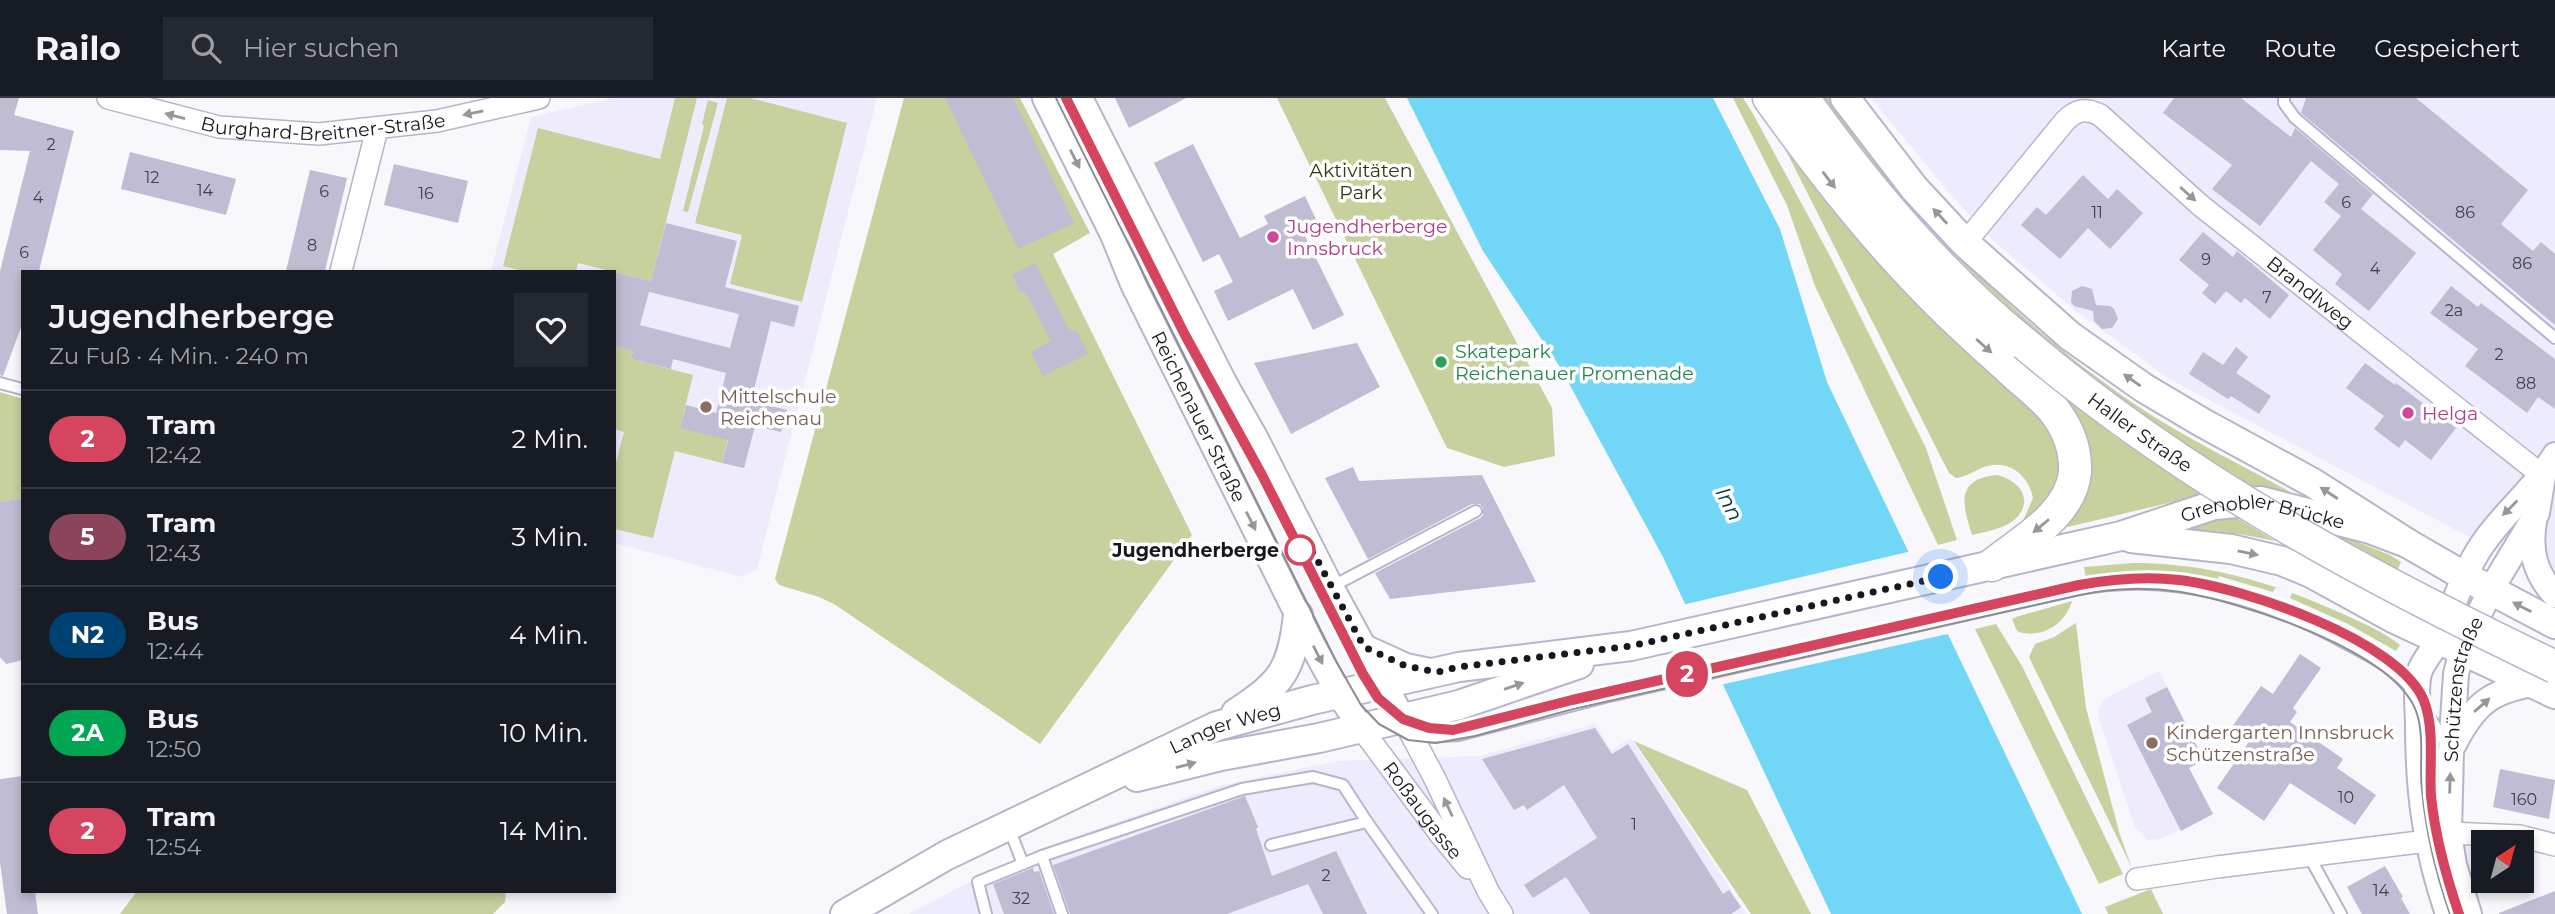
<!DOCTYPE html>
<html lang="de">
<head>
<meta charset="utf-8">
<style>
  body { margin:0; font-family:Montserrat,sans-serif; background:#242831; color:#f1f3f6; height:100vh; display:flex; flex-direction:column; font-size:26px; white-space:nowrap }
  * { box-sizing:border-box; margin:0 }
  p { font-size:23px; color:#9ea1a6 }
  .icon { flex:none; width:38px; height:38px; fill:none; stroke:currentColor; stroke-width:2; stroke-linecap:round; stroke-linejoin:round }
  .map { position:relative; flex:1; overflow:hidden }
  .sheet { position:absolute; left:21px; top:172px; width:595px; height:623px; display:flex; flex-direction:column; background:#171b24; border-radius:0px; box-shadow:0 4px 10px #0003 }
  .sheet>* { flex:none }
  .badge { padding:0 14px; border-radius:23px; font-size:24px; line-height:46px }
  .needle { width:46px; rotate:36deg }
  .controls { position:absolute; left:2471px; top:732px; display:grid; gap:14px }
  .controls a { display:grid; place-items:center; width:63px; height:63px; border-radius:0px; background:#171b24; box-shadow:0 4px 10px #0003; font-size:35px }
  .you { position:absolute; width:35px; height:35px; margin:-18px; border:5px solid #fff; border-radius:50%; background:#1a73e8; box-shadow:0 0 0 10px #1a73e833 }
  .map>.badge { position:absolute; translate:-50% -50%; box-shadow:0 0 0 4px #fff }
  .round { display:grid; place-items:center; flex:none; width:74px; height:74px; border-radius:0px; background:#242831 }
  .head { display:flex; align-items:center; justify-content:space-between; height:119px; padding:0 28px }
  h1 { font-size:33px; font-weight:600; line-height:52px }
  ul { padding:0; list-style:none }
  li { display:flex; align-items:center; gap:21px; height:98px; padding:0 28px; border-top:2px solid #363941 }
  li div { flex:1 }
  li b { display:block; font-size:26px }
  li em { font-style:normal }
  li .badge { min-width:77px; font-weight:700; text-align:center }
  header { display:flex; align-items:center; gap:42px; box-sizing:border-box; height:98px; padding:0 35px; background:#171b24; border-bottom:2px solid #363941 }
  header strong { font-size:33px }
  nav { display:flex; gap:38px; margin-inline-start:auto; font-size:24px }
  .search { width:490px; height:63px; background:#242831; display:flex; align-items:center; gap:18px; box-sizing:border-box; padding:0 24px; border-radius:0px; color:#9ea1a6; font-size:26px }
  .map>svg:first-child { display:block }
  .built { fill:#edebfe }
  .education { fill:#efebfd }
  .green { fill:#c6d19e }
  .water { fill:#72d6f7 }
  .pier { fill:#f8f7fc }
  .building { fill:#bfbcd3; fill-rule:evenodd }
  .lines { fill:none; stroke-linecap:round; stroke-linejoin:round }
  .service-casing { stroke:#b7b4cb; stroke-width:14 }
  .minor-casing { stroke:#b7b4cb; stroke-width:24 }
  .tertiary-casing { stroke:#b7b4cb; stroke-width:28 }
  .secondary-casing { stroke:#b7b4cb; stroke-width:32 }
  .primary-casing { stroke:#b7b4cb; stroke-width:35 }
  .service { stroke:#fff; stroke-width:10 }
  .minor { stroke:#fff; stroke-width:21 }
  .tertiary { stroke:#fff; stroke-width:24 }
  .secondary { stroke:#fff; stroke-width:28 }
  .primary { stroke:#fff; stroke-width:32 }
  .tram { stroke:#8e8d93; stroke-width:2 }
  .primary-bridge-casing { stroke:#b7b4cb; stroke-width:35; stroke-linecap:butt }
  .primary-bridge { stroke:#fff; stroke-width:32 }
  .oneway { fill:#97979a }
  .line-casing { stroke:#fff; stroke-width:16 }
  .line { stroke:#d64560; stroke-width:10 }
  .walk { stroke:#18171f; stroke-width:7; stroke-dasharray:0 12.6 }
  .hotel-dot { fill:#d1479c; stroke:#fff; stroke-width:2.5 }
  .leisure-dot { fill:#2e9e5b; stroke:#fff; stroke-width:2.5 }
  .education-dot { fill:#8d6e63; stroke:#fff; stroke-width:2.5 }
  .stop-dot { fill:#fff; stroke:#d64560; stroke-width:3.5 }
  .labels { text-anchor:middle; stroke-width:7; stroke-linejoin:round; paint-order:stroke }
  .number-label { font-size:16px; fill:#42404c }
  .street-label { font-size:19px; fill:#18171f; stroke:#fff }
  .park-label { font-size:19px; fill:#303513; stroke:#fff }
  .hotel-label { font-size:19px; fill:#b23c85; stroke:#fff; text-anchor:start }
  .leisure-label { font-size:19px; fill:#27864d; stroke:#fff; text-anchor:start }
  .education-label { font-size:19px; fill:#785e54; stroke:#fff; text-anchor:start }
  .stop-label { font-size:19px; font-weight:bold; fill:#18171f; stroke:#fff; text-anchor:end }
  .water-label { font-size:21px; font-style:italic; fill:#043542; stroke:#fff }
</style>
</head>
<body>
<header>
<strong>Railo</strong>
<div class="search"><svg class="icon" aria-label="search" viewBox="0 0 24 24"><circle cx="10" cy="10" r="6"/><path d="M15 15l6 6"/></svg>Hier suchen</div>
<nav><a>Karte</a><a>Route</a><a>Gespeichert</a></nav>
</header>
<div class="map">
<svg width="2555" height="816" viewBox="0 0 2555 816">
  <rect width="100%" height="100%" fill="#f8f7fc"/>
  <!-- built -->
  <g class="built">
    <polygon points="1871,0 2555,0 2555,484 2171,282 2076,213 1988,138 1947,92"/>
    <polygon points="1595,626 1611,652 1631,640 1747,816 909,816 998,769 1060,744 1219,688 1338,663 1480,658"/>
  </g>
  <!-- education -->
  <g class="education">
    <polygon points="614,0 877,0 757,471 742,479 614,445 614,173 491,173 531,19"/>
    <polygon points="2159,573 2204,662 2189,670 2213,716 2160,741 2147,742 2135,729 2098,617 2099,609 2106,600"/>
  </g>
  <!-- green -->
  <g class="green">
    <polygon points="675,0 697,0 651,183 578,165 576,173 523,173 503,168 538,30 660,61"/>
    <polygon points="727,0 750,0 847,25 802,204 730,186 742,137 695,125"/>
    <polygon points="904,0 1020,0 1090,135 1053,156 1192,437 1040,646 834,506 819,499 779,487 775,481"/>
    <polygon points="1277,0 1385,0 1552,310 1555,358 1504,369 1447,350"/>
    <polygon points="1733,0 1743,0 1752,14 1831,160 1926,350 1957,442 1938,447 1815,188 1787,107"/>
    <path d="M1821,0H1828C1915,117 2015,226 2136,307C2188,342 2245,368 2299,399L2256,393L2120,305L2035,234L1976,179L1938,140L1890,87Z"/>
    <polygon points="708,2 718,5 688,114 683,113 704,28 702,26"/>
    <path d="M1776,33L2034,305L2062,342V387L2024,426L2023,423L2033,400C2029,379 2011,362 1988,368C1977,370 1968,379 1956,380L1949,375Z"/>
    <polygon points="614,248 633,253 631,261 693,277 680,330 729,336 722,365 675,353 653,440 614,431 614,372 624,334 614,331"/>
    <polygon points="2014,260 2113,337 2202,397 2055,432 2085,369"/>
    <polygon points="0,294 23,301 23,400 0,404"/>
    <path d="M1997,377C2023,383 2036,407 2010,425C1998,432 1984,434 1972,437C1963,408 1954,381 1997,377Z"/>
    <path d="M2229,415L2275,443C2240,436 2206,430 2170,432Z"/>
    <polygon points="2315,427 2390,457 2401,464 2397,473"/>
    <path d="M2133,465C2208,465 2275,485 2343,516C2362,525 2383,533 2400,547L2396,553L2348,526L2290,500L2292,495L2276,489L2273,494L2219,478L2217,484C2173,474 2131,473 2086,480L2084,469Z"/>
    <path d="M2072,503C2065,527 2040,542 2017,533L2012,521L2016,519Z"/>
    <polygon points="2076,525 2086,610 2120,737 2132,770 2029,559 2035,546 2054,539"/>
    <polygon points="1996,526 2022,568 2123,776 2099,786 1975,531"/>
    <polygon points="1634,643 1747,692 1811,816 1751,816"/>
    <polygon points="2151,791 2163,816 2108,816 2105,809"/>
    <polygon points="137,793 506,793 505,804 493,816 120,816"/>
  </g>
  <!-- water -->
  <polygon class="water" points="1407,0 1713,0 1780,131 1827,284 2082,816 1831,816 1663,459 1560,269 1483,153"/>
  <!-- pier -->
  <polygon class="pier" points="1912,453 1952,535 1720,587 1682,507"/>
  <!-- building -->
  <g class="building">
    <polygon points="0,0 19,0 14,17 74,33 39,173 23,173 23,224 3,278 0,277 0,173 30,53 0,52"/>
    <polygon points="945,0 1013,0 1074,125 1018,151"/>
    <polygon points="1115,0 1186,0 1129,30"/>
    <polygon points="2174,0 2241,0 2291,39 2295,30 2373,96 2361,111 2416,155 2369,213 2335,186 2342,176 2313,152 2341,118 2324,104 2339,86 2311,63 2260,128 2212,91 2232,67 2163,15"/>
    <polygon points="2306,0 2416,0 2528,92 2501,126 2533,153 2541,144 2555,156 2555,227 2301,15"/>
    <polygon points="1193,46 1240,140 1268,126 1264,118 1305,98 1320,130 1305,138 1344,217 1313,232 1293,191 1228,223 1214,193 1233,184 1219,156 1203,164 1154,65"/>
    <polygon points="130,54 236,81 226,117 121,91"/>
    <polygon points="394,66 468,83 458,125 384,107"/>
    <polygon points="310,72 347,80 325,173 286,173"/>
    <polygon points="2083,77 2108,101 2117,91 2143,115 2110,151 2088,130 2060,161 2021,127 2037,109 2046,117"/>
    <path d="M666,125L737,143L725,189L799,208L794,229L771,223L751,303L787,312L781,334L755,328L744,370L722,365L728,342L680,330L686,307L716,315L726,275L673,261L671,271L631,261L633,253L614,248V174L651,183ZM649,194L739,216L730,250L640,227Z"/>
    <polygon points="2203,134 2233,159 2237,153 2289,197 2270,221 2245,200 2241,205 2226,193 2215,206 2202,195 2209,187 2179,162"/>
    <polygon points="1035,165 1070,234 1076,231 1088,256 1043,278 1031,254 1051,243 1025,193 1021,195 1012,177"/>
    <polygon points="2082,188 2092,191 2096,207 2110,208 2114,211 2118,221 2112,230 2102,231 2094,223 2093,213 2074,208 2071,204 2072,193"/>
    <polygon points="2451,188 2478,209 2481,205 2555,261 2555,311 2538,299 2527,315 2465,268 2478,251 2430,215"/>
    <polygon points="1357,245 1380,289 1291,336 1254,265"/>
    <polygon points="2236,249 2248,259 2236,275 2271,298 2259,316 2231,298 2228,301 2189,276 2203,254 2223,267"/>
    <polygon points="2365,265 2395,287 2396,285 2456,330 2431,362 2405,342 2399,350 2374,331 2384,318 2346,290"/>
    <polygon points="1353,369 1359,383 1482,377 1536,484 1390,501 1375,475 1480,420 1483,417 1483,410 1480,406 1472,406 1368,461 1325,380"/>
    <polygon points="23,400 23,562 6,566 0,559 0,404"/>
    <polygon points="2300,556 2321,570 2293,610 2297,614 2290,624 2343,661 2337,670 2376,697 2355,727 2290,685 2264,723 2217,690 2255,635 2238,644 2227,636 2261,588 2273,596"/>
    <polygon points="2167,589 2204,662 2189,670 2213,716 2181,733 2127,627 2152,614 2145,600"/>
    <polygon points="1595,630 1612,656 1628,646 1723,796 1729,792 1741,809 1731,816 1590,816 1566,779 1533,800 1524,787 1597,740 1564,687 1527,712 1524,707 1514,712 1482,661"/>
    <polygon points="2500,671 2555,682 2549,721 2493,709"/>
    <polygon points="23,678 23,793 35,793 38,816 7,816 0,764 0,681"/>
    <polygon points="1245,698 1258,729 1256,731 1272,778 1336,753 1367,816 1323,816 1308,786 1227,816 1070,816 1053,767"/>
    <polygon points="2385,768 2403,799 2401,800 2410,816 2362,816 2347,789"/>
    <polygon points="1033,770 1034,774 1039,773 1054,816 1004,816 993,786"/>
    <polygon points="2555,793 2555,816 2499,816 2499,815"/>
  </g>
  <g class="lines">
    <!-- service casing -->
    <g class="service-casing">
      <g id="service">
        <polyline points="2284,0 2284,5 2295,20 2555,240"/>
        <polyline points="0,285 22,291"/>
        <polyline points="1331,489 1476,413"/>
        <polyline points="2424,610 2447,647"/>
        <path d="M1410,636L1425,639L1459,637L1605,599L2075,492C2169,472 2267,502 2349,547C2372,559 2397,572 2414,594"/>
        <polyline points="1009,730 1023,766"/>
        <polyline points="1271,747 1367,724 1432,816"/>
        <polyline points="2309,758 2341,816"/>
        <polyline points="986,816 978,784 1042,758"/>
        <polyline points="1062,816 1042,758 1242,691 1313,679 1343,687 1367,724"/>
      </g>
    </g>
    <!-- minor casing -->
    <g class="minor-casing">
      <g id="minor">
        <path id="s1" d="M108,0L219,29L319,36L437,23L539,0"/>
        <path id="s2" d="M1965,145L2065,23C2077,11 2086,10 2100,17L2200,107L2543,378"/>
        <polyline points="341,173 377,31"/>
        <polyline points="1403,621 1434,679 1488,793 1502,816"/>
        <path id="s3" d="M1361,630L1440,736L1468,770"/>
        <polyline points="2449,735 2520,738 2555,747"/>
        <polyline points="2137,781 2217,769 2427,743"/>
      </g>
    </g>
    <!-- tertiary casing -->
    <g class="tertiary-casing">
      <g id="tertiary">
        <path id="s4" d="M1045,0L1113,137L1133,186L1313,548L1339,596L1361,630"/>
        <polyline points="1080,0 1226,288 1256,341 1331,489 1403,621"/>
        <path d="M2534,424C2529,453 2535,476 2555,497"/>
        <polyline points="1364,549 1406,568 1435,574"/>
        <path d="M2454,646C2474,607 2490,593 2533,586"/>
        <path d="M2448,816C2426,751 2418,697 2418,628C2418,612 2415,591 2419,575C2423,562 2435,551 2440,539C2454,507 2463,475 2482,447C2504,414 2535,391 2555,357"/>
        <path id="s5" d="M2469,816L2454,767L2449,735L2451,653L2456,576L2462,552L2490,493L2537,415L2543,378"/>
      </g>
    </g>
    <!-- secondary casing -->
    <g class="secondary-casing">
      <g id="secondary">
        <polyline points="1845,0 1914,90 1965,145 2070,238 2144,290 2203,325 2313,385 2407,445 2464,478 2555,526"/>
        <polyline points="2131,440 2231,451 2282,463 2311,475 2393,520 2555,596"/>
        <path d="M1236,615C1282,586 1292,571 1298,517"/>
        <polyline points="1137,679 1221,658 1319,640 1459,607 1579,566"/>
        <path id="s6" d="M845,816L947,757L1217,628L1312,602L1459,569L1631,548L2121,438L2214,407L2261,403L2370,431L2407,445"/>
      </g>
    </g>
    <!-- primary casing -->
    <g class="primary-casing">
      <g id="primary">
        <path d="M1769,0C1821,72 1875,142 1939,205C1963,229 1988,251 2013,274C2027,287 2044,299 2056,315C2069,333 2076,352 2075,374C2071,417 2022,443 1992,467"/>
        <path d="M1803,0C1866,89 1940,177 2025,246"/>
      </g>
    </g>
    <!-- service -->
    <use href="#service" class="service"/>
    <!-- minor -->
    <use href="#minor" class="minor"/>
    <!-- tertiary -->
    <use href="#tertiary" class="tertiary"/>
    <!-- secondary -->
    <use href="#secondary" class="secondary"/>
    <!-- primary -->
    <use href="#primary" class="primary"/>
    <!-- tram -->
    <g class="tram">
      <path d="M1056,0L1336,563L1361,607L1379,626L1408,642L1436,645L1475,638L1573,611L2080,497C2113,490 2148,489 2181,494C2241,504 2393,552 2416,613C2425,637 2419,667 2422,692C2426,735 2436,776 2450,816"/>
      <path d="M1192,251L1262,377L1375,595C1397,626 1433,636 1469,629"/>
      <path d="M2118,482C2200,475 2283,504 2355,543C2374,553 2398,565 2412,582C2425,599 2429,617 2429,638"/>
    </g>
    <!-- primary-bridge casing -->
    <g class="primary-bridge-casing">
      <g id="primary-bridge">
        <path id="s7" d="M2025,246C2187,383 2365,478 2555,569"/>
      </g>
    </g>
    <!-- primary-bridge -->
    <use href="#primary-bridge" class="primary-bridge"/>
  </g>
  <!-- one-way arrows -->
  <defs><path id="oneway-solid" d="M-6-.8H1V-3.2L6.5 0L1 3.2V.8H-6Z" transform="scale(1.75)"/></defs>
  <g class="oneway">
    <use href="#oneway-solid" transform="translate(473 15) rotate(168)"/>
    <use href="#oneway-solid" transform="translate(175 18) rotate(-165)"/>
    <use href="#oneway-solid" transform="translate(1075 61) rotate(63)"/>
    <use href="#oneway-solid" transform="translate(1829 82) rotate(53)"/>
    <use href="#oneway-solid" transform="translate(2188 96) rotate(42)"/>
    <use href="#oneway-solid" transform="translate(1940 118) rotate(-133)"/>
    <use href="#oneway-solid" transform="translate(1984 248) rotate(42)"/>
    <use href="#oneway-solid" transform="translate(2132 282) rotate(-145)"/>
    <use href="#oneway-solid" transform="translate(2329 395) rotate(-147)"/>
    <use href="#oneway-solid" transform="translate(2510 410) rotate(135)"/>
    <use href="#oneway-solid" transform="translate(1251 423) rotate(63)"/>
    <use href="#oneway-solid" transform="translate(2041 428) rotate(140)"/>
    <use href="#oneway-solid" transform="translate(2248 455) rotate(12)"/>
    <use href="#oneway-solid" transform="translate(2522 509) rotate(-153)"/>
    <use href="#oneway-solid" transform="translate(1318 557) rotate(63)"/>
    <use href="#oneway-solid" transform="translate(1514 588) rotate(-19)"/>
    <use href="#oneway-solid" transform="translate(2482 607) rotate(-41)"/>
    <use href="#oneway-solid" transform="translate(1186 667) rotate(-15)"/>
    <use href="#oneway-solid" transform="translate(2450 685) rotate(-88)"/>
    <use href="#oneway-solid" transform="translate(1448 709) rotate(-115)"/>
  </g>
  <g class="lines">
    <!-- line casing -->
    <g class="line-casing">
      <path id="line" d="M1066,0L1185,237L1262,377L1363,576L1378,600L1403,621L1429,630L1453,632L1572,602L2079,487C2112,481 2145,478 2179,482C2241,489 2400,542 2424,603C2435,631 2429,668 2431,698C2435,738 2446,778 2459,816"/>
    </g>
    <!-- line -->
    <use href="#line" class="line"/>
    <!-- walk -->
    <polyline class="walk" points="1300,452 1313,454 1364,549 1406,568 1426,572 1438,574 1458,569 1631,548 1941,479"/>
  </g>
  <!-- markers -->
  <g class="hotel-dot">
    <circle cx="1273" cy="139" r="7"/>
    <circle cx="2408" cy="315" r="7"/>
  </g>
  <circle class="leisure-dot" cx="1441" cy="264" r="7"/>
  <g class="education-dot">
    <circle cx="706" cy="309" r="7"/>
    <circle cx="2152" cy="645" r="7"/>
  </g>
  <circle class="stop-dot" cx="1300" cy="452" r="14"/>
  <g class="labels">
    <!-- number labels -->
    <g class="number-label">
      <text x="51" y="52">2</text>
      <text x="152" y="85">12</text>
      <text x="205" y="98">14</text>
      <text x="324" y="99">6</text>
      <text x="426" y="101">16</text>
      <text x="38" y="105">4</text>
      <text x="2346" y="110">6</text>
      <text x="2097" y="120">11</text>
      <text x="2465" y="120">86</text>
      <text x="312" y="153">8</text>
      <text x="24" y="160">6</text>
      <text x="2206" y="167">9</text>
      <text x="2522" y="171">86</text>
      <text x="2375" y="176">4</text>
      <text x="2267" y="205">7</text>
      <text x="2454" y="218">2a</text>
      <text x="2499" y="262">2</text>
      <text x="2526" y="291">88</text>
      <text x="2346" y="705">10</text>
      <text x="2524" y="707">160</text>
      <text x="1634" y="732">1</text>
      <text x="1326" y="783">2</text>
      <text x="2381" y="798">14</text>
      <text x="1021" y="806">32</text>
    </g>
    <!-- street labels -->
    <g class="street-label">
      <text dy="7" stroke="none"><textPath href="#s1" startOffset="219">Burghard-Breitner-Straße</textPath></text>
      <text dy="7" stroke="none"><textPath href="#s2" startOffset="472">Brandlweg</textPath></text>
      <text dy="7" stroke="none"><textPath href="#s4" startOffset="354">Reichenauer Straße</textPath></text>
      <text dy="7" stroke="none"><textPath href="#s7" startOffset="145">Haller Straße</textPath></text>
      <text dy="7" stroke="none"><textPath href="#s6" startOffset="1489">Grenobler Brücke</textPath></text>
      <text dy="7" stroke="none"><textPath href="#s5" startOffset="229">Schützenstraße</textPath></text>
      <text dy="7" stroke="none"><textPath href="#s6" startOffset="424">Langer Weg</textPath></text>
      <text dy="7" stroke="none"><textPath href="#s3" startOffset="103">Roßaugasse</textPath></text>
    </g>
    <!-- park labels -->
    <g class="park-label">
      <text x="1361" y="79">Aktivitäten<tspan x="1361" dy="22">Park</tspan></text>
    </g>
    <!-- hotel labels -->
    <g class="hotel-label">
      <text x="1287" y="135">Jugendherberge<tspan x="1287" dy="22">Innsbruck</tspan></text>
      <text x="2422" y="322">Helga</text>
    </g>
    <!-- leisure labels -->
    <g class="leisure-label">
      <text x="1455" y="260">Skatepark<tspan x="1455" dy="22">Reichenauer Promenade</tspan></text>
    </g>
    <!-- education labels -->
    <g class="education-label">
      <text x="720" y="305">Mittelschule<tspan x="720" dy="22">Reichenau</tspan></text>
      <text x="2166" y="641">Kindergarten Innsbruck<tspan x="2166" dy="22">Schützenstraße</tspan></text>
    </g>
    <!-- stop labels -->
    <g class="stop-label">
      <text x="1279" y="459">Jugendherberge</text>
    </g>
    <!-- water labels -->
    <g class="water-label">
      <text transform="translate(1729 406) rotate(63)" y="7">Inn</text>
    </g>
  </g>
</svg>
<div class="controls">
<a><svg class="needle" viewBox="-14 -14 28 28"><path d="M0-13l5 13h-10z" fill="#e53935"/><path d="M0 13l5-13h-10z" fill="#9ea1a6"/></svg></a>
</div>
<div class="you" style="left:1941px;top:479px"></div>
<b class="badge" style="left:1687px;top:576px;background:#d64560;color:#fff">2</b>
<section class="sheet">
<div class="head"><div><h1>Jugendherberge</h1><p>Zu Fuß · 4 Min. · 240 m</p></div><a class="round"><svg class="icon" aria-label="heart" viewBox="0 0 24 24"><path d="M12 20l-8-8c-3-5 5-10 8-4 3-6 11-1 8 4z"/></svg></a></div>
<ul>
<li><span class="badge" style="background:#d64560;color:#fff">2</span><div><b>Tram</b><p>12:42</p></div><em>2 Min.</em></li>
<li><span class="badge" style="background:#8b445b;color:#fff">5</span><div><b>Tram</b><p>12:43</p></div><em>3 Min.</em></li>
<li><span class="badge" style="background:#004173;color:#fff">N2</span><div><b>Bus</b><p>12:44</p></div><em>4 Min.</em></li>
<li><span class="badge" style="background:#00a651;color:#fff">2A</span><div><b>Bus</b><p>12:50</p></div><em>10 Min.</em></li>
<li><span class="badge" style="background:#d64560;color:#fff">2</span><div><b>Tram</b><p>12:54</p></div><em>14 Min.</em></li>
</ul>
</section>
</div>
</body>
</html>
